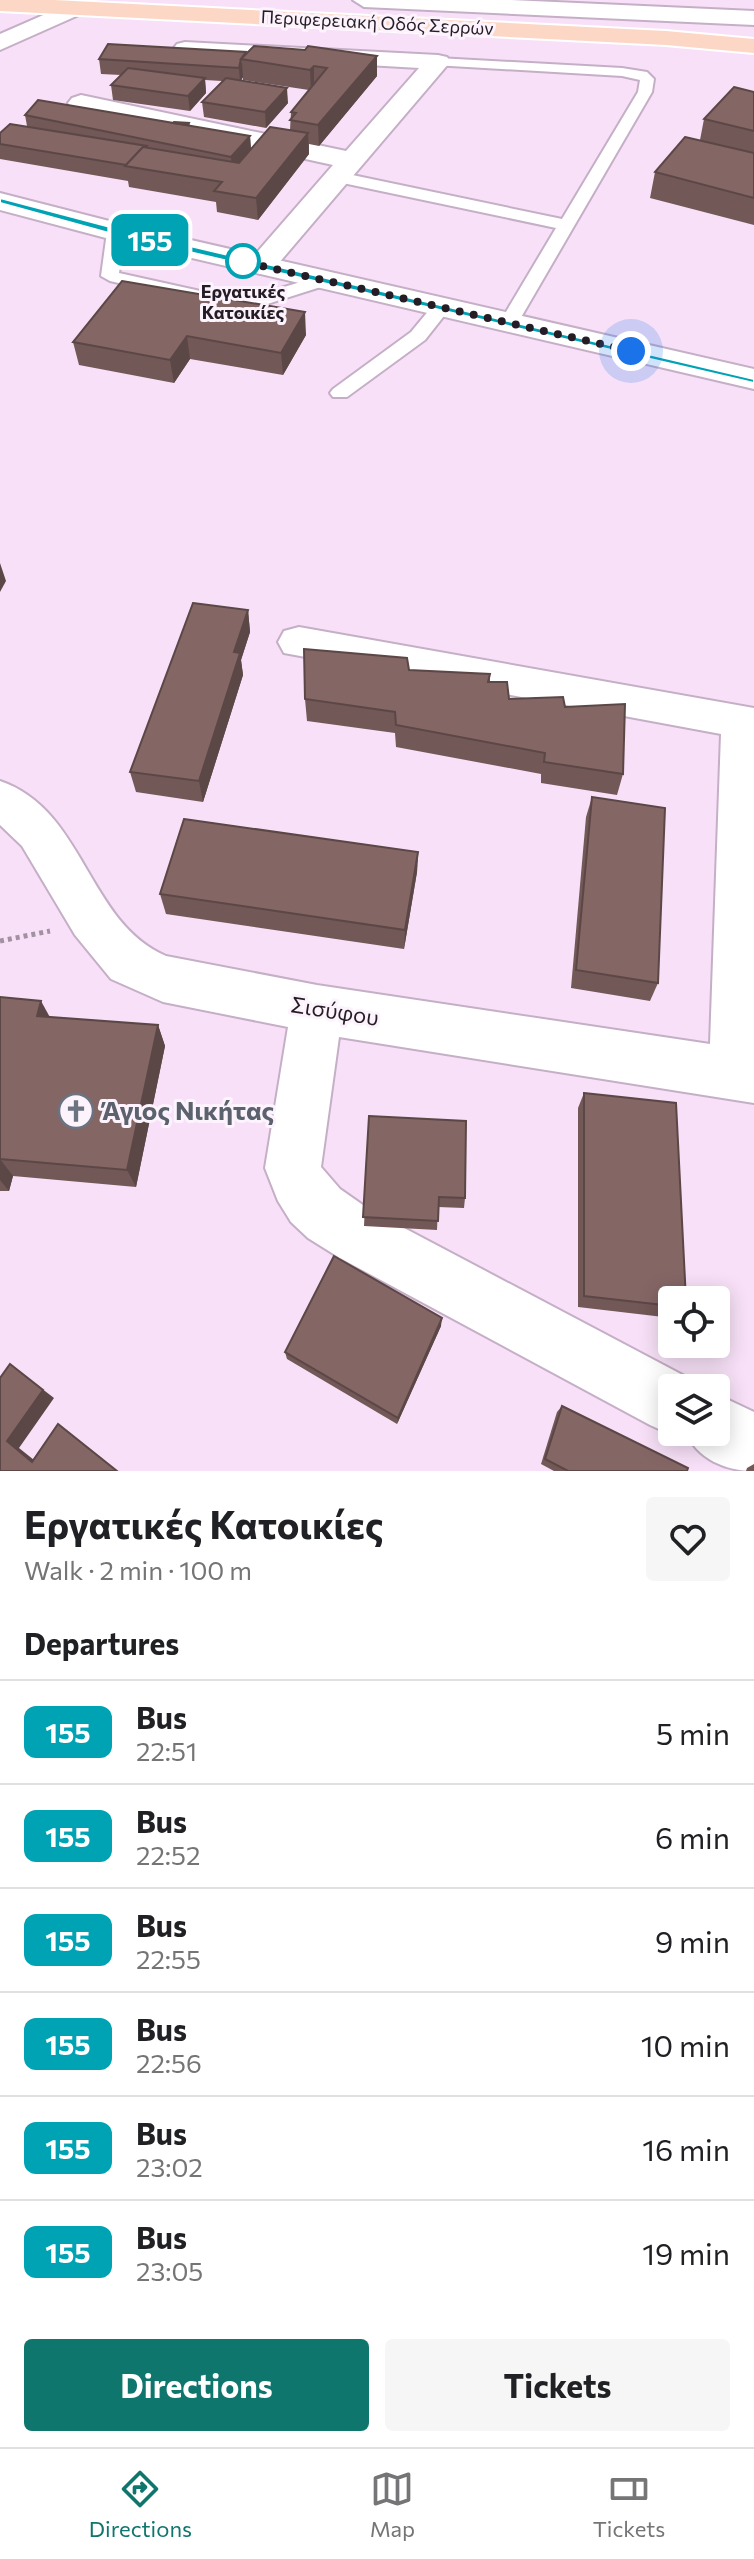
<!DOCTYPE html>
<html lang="en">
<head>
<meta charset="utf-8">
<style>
  body { margin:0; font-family:Commissioner,sans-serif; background:#f6f6f6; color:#202124; height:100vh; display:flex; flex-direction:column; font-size:30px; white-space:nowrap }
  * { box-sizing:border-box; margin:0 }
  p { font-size:26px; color:#757577 }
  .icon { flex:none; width:44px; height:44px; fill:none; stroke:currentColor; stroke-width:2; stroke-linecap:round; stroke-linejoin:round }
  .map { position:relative; height:1471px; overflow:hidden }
  .sheet { display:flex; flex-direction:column; background:#fff; flex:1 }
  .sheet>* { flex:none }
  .badge { padding:0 16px; border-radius:12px; font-size:28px; line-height:52px }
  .tools { position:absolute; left:658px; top:1286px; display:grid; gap:16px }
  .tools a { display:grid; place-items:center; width:72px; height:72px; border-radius:8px; background:#fff; box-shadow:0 4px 20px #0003; font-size:40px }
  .you { position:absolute; width:40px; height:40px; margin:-20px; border:6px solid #fff; border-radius:50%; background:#1a73e8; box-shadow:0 0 0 12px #1a73e833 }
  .map>.badge { position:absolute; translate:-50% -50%; box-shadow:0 0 0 4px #fff }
  h2 { padding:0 24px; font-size:30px; line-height:72px }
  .round { display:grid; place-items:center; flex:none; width:84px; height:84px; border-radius:8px; background:#f6f6f6 }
  .summary { display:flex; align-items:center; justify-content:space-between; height:136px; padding:0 24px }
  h1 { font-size:38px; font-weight:700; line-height:60px }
  .primary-button { display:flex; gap:16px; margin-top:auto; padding:16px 24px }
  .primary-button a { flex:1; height:92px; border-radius:8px; background:#0f766e; color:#fff; font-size:32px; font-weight:700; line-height:92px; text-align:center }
  .primary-button a+a { background:#f6f6f6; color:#202124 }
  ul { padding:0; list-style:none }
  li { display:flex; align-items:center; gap:24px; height:104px; padding:0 24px; border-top:2px solid #e0e0e0 }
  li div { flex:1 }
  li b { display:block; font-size:30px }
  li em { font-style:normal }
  li .badge { min-width:88px; font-weight:700; text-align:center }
  .tabs { display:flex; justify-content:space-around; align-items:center; height:112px; border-top:2px solid #e0e0e0; background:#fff; font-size:22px; color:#757577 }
  .tabs a { display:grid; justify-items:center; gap:4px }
  .tabs .selected { color:#0f766e }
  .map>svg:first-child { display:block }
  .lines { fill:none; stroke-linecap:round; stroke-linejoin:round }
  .service-casing { stroke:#c5afc6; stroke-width:4 }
  .minor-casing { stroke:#c5afc6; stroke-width:4 }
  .tertiary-casing { stroke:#c5afc6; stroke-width:4 }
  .secondary-casing { stroke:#c5afc6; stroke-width:4 }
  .primary-casing { stroke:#fff; stroke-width:4 }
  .path { stroke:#a291a2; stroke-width:5; stroke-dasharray:4 4; stroke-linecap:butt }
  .service { fill:#fff; fill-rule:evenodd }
  .minor { fill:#fff; fill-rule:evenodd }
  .tertiary { fill:#fff; fill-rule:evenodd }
  .secondary { fill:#fff; fill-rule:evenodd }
  .primary { fill:#fdd7c5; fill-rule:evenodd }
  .wall { fill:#725857 }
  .shaded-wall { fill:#5c4747 }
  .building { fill:#846665; stroke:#5c4747; stroke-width:2 }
  .line { fill:#00a3b4; stroke:#fff; stroke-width:2 }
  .walk { stroke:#251d25; stroke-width:8; stroke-dasharray:0 14.4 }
  .stop-dot { fill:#fff; stroke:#00a3b4; stroke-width:4 }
  .labels { text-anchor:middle; stroke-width:6; stroke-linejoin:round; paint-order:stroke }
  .far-street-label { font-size:18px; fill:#251d25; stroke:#fcf3fc }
  .far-stop-label { font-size:18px; font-weight:bold; fill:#251d25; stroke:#fcf3fc }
  .street-label { font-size:22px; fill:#251d25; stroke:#fcf3fc }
  .near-worship-label { font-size:26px; font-weight:bold; fill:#5b616d; stroke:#fcf3fc; text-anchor:start }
</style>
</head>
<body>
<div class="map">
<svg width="754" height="1471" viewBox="0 0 754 1471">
  <rect width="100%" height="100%" fill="#f8e1f8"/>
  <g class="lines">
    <!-- service casing -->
    <g class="service-casing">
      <g id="service">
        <polygon points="438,58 622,68 647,72 654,79 652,92 516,326 502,326 500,322 556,228 338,182 330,177 338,172 562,219 638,92 640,80 622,76 433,65 433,59"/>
        <polygon points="116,227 125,232 119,273 241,300 324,275 333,280 330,284 242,312 110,281 101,276 107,232"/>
        <polygon points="442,301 451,307 425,340 347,397 333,397 330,393 333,389 411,332 435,303"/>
      </g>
    </g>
    <!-- minor casing -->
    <g class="minor-casing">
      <g id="minor">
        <polygon points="353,0 511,0 754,11 754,25 364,7"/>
        <polygon points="185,42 438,55 447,57 450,62 272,271 261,274 250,271 246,265 333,165 72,108 68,103 72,98 81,95 346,151 419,68 177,54 173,49 177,44"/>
        <path d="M299,627L754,708V1103L339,1037L321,1167L340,1189L370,1210L694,1381L698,1388H672V1432H679L672,1435L650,1425L340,1258L308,1238L291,1222L278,1201L265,1168L288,1027L163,1002L111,979L75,935L22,846L0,825V781C85,810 87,922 166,956L317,985L710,1044L721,734L284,653L278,642L284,631Z"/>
        <path d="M716,1394L754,1412V1471C726,1471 697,1459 686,1432H716Z"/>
      </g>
    </g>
    <!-- tertiary casing -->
    <g class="tertiary-casing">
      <polygon id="tertiary" points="0,193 121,224 754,369 754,389 106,238 0,210"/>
    </g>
    <!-- secondary casing -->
    <g class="secondary-casing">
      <polygon id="secondary" points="73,2 81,4 84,9 81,14 0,50 0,34"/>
    </g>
    <!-- primary casing -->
    <g class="primary-casing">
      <polygon id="primary" points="0,0 54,0 666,31 754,39 754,53 666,45 0,11"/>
    </g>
    <!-- path -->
    <polyline class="path" points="0,941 50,931"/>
    <!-- service -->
    <use href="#service" class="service"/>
    <!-- minor -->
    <use href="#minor" class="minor"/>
    <!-- tertiary -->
    <use href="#tertiary" class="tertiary"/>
    <!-- secondary -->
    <use href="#secondary" class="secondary"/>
    <!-- primary -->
    <use href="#primary" class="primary"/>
  </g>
  <!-- wall -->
  <g class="wall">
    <polygon points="246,54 377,76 319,146 309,144 309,154 258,220 217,212 216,202 129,187 128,181 0,159 0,144 27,126 25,115 189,123 190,126 250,136 251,149 290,130 291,112 309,90 243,80 243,77 241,80 288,103 266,128 204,117 202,102 222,81 205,80 206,93 190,111 113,100 111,85 121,75 101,74 99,59"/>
    <polygon points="754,92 754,225 650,198 655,172 700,140 704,119"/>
    <polygon points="122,281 306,335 283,375 190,359 174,383 79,365 73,342"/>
    <polygon points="248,610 250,632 241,660 243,675 203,802 136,792 130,772"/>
    <polygon points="409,670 490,674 490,682 509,699 565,707 623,774 617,795 541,783 541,774 396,747 395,733 307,721 305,699"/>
    <polygon points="592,797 658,983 650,1001 571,988 586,817"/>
    <polygon points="418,852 417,872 404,949 166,914 160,894"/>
    <polygon points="0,997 50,1017 158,1025 165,1046 136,1187 13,1176 9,1191 0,1191"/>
    <polygon points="584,1093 672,1300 672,1318 578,1307 578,1108"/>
    <polygon points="369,1116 465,1198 464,1208 438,1207 437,1230 364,1226"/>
    <polygon points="441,1326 397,1424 287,1359 285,1352"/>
    <polygon points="562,1406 687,1471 554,1471 541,1464 557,1412"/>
    <polygon points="754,1464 754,1471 746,1471 747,1468"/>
  </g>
  <!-- shaded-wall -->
  <g class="shaded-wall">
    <polygon points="377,56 377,76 319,146 318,125"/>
    <polygon points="242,62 243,77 240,83 239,68"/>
    <polygon points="314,66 314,87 311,90 310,70"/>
    <polygon points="205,78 206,93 190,111 188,96"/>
    <polygon points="287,88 288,103 266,128 265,112"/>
    <polygon points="308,133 309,154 258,220 256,198"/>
    <polygon points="250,136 251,151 232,172 231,157"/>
    <polygon points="305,312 306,335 283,375 281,353"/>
    <polygon points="187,336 190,359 174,383 170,360"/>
    <polygon points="0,563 6,581 0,592"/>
    <polygon points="248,610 250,632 241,660 243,675 203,802 199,781 234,652"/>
    <polygon points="418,852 417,872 404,949 405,930"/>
    <polygon points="41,1001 52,1021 37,1016"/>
    <polygon points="158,1025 165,1046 136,1187 127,1170"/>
    <polygon points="0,1159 13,1176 9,1191 0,1180"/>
    <polygon points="442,1318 441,1326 397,1424 398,1418"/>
    <polygon points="10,1364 54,1398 19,1448 44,1468 32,1462 7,1441"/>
  </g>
  <!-- building -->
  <g class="building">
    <polygon points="108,44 246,52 241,59 239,68 99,59"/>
    <polygon points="254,46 305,50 308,46 377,56 318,125 290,120 296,113 291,112 327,68 314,66 310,70 241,59"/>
    <polygon points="128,68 205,78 188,96 111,85"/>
    <polygon points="226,78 287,88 265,112 202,102"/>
    <polygon points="734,87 754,92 754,131 704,119"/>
    <polygon points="38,100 250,136 231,157 25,115"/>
    <polygon points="174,122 189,123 188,125 173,123"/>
    <polygon points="10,124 147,146 145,148 143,147 126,165 0,144 0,133"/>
    <polygon points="270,127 308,133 256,198 214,191 222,182 125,166 143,147 239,163"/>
    <polygon points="685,137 754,153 754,198 655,172"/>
    <polygon points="122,281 305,312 281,353 187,336 170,360 73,342"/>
    <polygon points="193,603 248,610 234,652 240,653 199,781 130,772"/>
    <polygon points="304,649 407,658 409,670 490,674 488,682 507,682 509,699 563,697 565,707 625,704 623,774 544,762 545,753 396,725 395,712 305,699"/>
    <polygon points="592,797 665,808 658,983 576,970"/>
    <polygon points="184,819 418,852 405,930 160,894"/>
    <polygon points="0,997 41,1001 37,1016 158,1025 127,1170 0,1159"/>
    <polygon points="584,1093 676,1103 686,1300 672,1300 672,1306 584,1296"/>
    <polygon points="369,1116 466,1121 465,1198 439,1197 438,1221 363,1217"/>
    <polygon points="334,1256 442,1318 398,1418 285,1352"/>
    <polygon points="10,1364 43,1390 7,1441 32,1462 58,1424 117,1471 0,1471 0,1378"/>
    <polygon points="562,1406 688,1468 687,1471 568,1471 545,1459"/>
  </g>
  <!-- line -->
  <polygon class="line" points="0,198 118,229 754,379 754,383 116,235 0,203"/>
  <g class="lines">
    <!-- walk -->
    <polyline class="walk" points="243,261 232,259 631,351"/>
  </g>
  <!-- icons -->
  <defs>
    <g id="church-ring" transform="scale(1.8)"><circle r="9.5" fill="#fcf3fc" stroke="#6b7280" stroke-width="1.5"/><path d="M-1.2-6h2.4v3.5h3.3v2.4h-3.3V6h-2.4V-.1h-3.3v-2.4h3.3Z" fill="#6b7280"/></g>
  </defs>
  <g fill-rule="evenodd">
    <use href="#church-ring" x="76" y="1111"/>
  </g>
  <!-- markers -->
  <circle class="stop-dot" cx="243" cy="261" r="16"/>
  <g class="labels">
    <!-- far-street labels -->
    <g class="far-street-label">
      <text transform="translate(377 23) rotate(3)" y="6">Περιφερειακή Οδός Σερρών</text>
    </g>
    <!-- far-stop labels -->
    <g class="far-stop-label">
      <text x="243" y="298">Εργατικές<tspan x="243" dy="21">Κατοικίες</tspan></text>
    </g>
    <!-- street labels -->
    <g class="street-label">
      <text transform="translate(335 1011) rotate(9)" y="8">Σισύφου</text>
    </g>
    <!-- near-worship labels -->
    <g class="near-worship-label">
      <text x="102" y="1120">Άγιος Νικήτας</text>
    </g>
  </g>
</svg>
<div class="tools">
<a><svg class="icon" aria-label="locate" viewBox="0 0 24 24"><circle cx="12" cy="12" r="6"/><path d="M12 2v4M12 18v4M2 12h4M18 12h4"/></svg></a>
<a><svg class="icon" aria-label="layers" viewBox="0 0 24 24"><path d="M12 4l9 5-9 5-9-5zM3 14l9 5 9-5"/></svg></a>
</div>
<div class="you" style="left:631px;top:351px"></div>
<b class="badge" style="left:150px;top:240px;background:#00a3b4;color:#fff">155</b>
</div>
<section class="sheet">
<div class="summary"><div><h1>Εργατικές Κατοικίες</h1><p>Walk · 2 min · 100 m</p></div><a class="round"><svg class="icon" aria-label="heart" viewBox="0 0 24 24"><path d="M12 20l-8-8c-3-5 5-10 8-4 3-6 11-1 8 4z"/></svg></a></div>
<h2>Departures</h2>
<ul>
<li><span class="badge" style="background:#00a3b4;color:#fff">155</span><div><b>Bus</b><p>22:51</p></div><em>5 min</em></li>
<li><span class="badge" style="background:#00a3b4;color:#fff">155</span><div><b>Bus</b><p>22:52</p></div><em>6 min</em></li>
<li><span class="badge" style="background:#00a3b4;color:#fff">155</span><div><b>Bus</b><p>22:55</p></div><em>9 min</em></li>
<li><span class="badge" style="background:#00a3b4;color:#fff">155</span><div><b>Bus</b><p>22:56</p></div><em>10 min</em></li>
<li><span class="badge" style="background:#00a3b4;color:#fff">155</span><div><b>Bus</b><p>23:02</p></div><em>16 min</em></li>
<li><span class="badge" style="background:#00a3b4;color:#fff">155</span><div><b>Bus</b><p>23:05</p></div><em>19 min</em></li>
</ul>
<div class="primary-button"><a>Directions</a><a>Tickets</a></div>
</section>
<nav class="tabs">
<a class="selected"><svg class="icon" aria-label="directions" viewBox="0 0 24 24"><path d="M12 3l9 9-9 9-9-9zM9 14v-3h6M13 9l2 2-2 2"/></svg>Directions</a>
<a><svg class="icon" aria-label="map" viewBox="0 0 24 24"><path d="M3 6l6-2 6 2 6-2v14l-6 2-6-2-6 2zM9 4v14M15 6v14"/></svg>Map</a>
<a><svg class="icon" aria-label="tickets" viewBox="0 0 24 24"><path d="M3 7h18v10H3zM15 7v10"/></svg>Tickets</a>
</nav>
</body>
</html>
